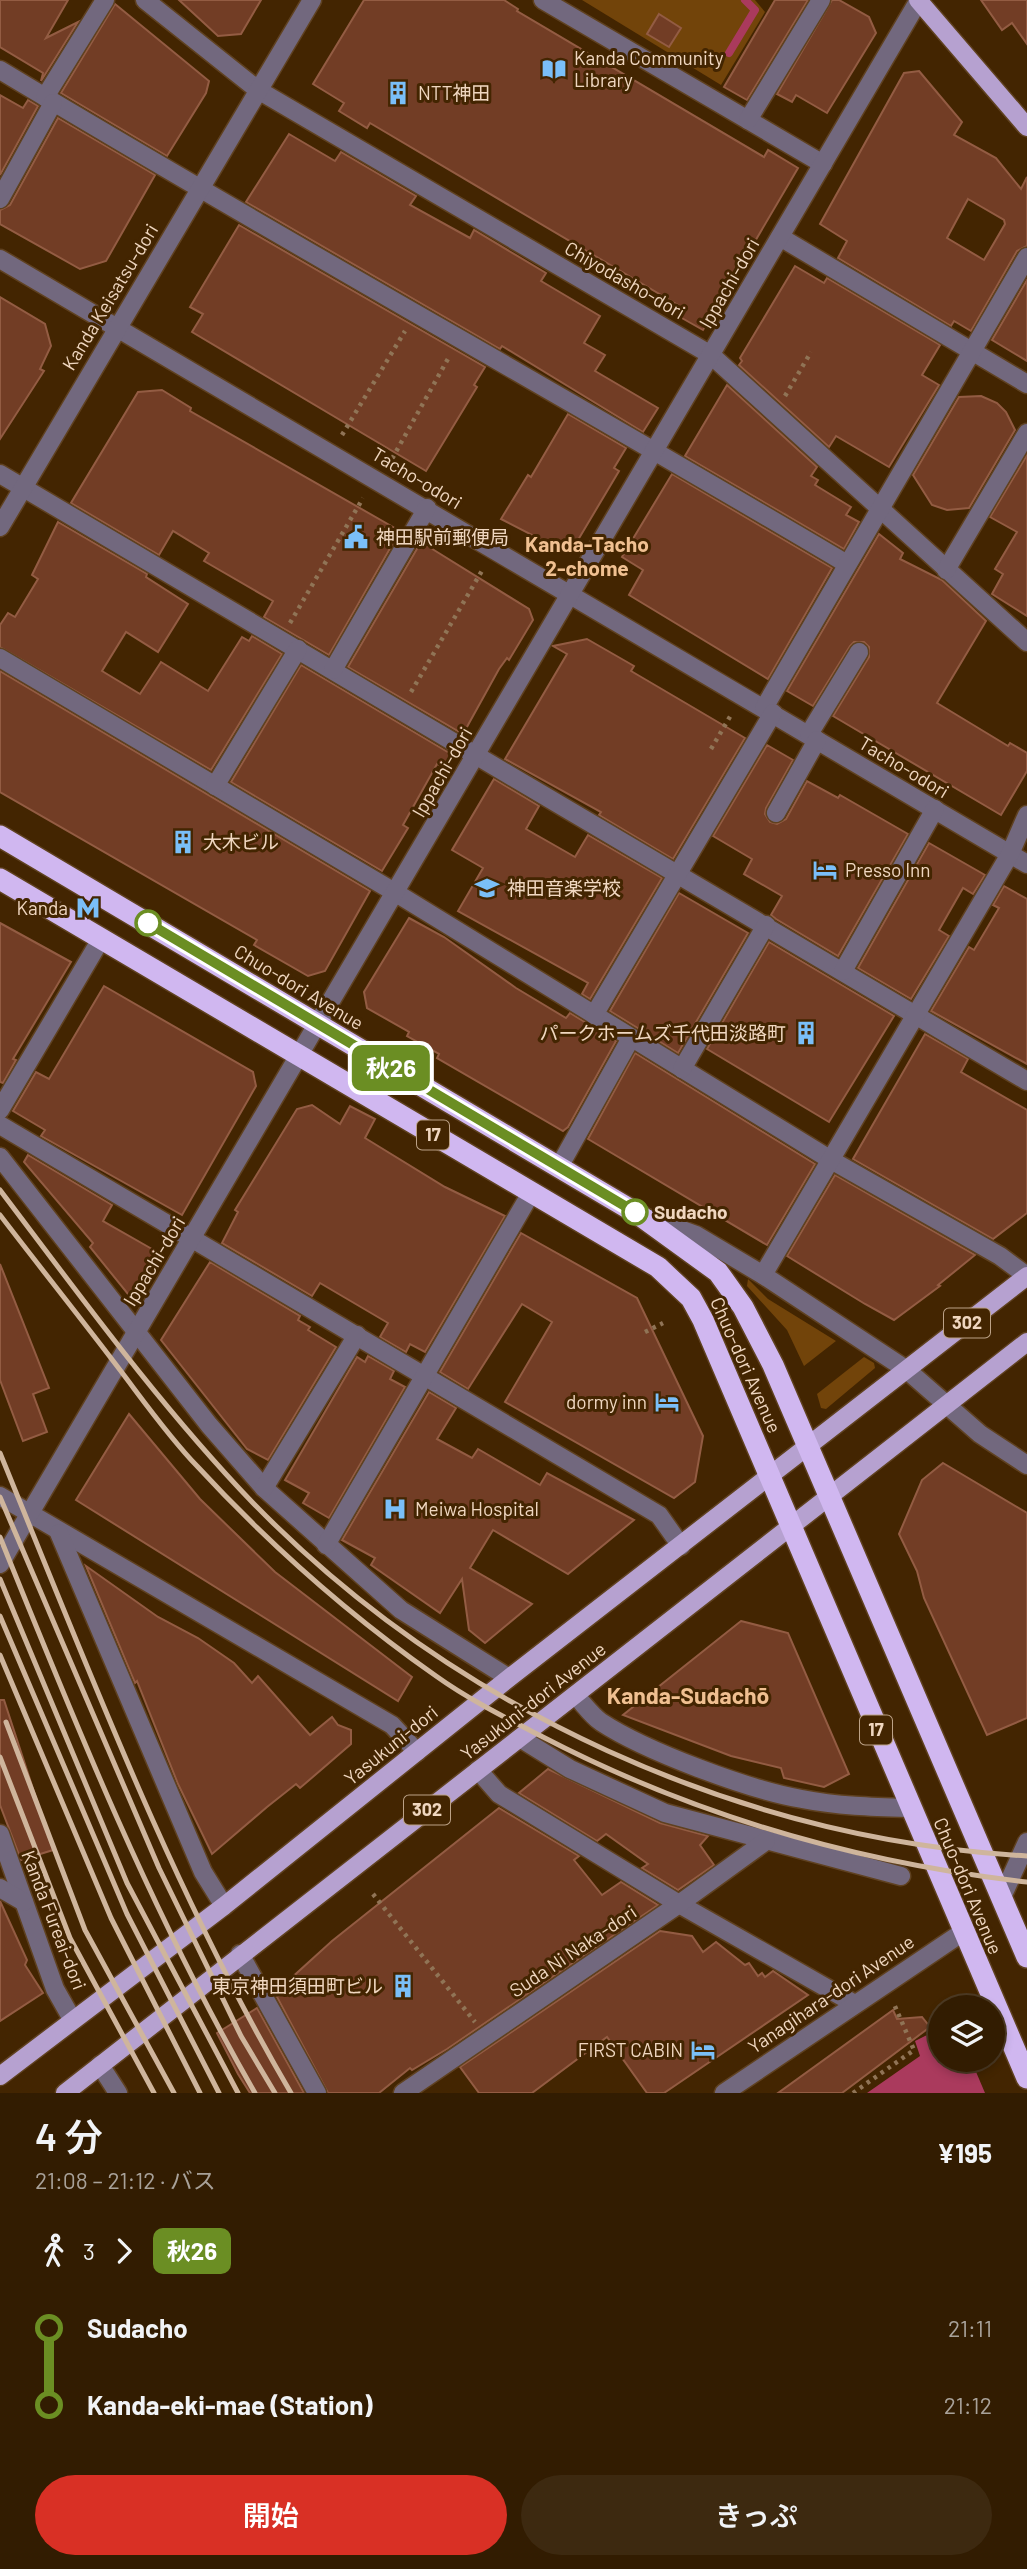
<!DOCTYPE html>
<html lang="ja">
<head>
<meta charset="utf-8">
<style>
  body { margin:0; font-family:Barlow,"Noto Sans JP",sans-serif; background:#3d2910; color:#f1f3f6; height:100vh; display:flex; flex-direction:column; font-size:26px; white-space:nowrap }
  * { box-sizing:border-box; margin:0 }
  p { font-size:23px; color:#a8a199 }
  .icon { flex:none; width:38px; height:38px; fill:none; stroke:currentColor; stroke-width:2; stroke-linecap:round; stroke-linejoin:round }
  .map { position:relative; height:2093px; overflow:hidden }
  .panel { display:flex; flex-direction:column; background:#321c01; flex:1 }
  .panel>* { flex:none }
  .badge { padding:0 14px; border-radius:10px; font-size:24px; line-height:46px }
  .fabs { position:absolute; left:928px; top:1995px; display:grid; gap:14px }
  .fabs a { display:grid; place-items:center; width:77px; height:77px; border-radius:50%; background:#321c01; box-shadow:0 4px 10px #0003,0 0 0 2px #4d3a23; font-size:35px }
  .map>.badge { position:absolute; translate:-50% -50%; box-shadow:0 0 0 4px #fff }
  .legs { display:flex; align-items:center; gap:10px; height:77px; padding:0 35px; font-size:23px }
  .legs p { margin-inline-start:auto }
  .head { display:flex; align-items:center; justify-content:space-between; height:119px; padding:0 35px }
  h1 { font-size:38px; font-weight:600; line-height:52px }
  .cta { display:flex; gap:14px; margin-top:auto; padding:14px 35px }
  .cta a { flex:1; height:80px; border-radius:42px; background:#d93025; color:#fff; font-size:28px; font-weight:600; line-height:80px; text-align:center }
  .cta a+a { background:#3d2910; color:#f1f3f6 }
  ul { padding:0 35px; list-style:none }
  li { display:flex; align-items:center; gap:24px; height:77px; font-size:26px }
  li i { display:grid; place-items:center; width:10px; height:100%; margin:0 9px; background:currentColor }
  li i::after { content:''; width:18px; height:18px; margin:-9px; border:5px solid; border-radius:50%; background:#321c01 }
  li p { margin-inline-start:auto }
  li:first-child i { background:linear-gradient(#0000 50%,currentColor 0) }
  li:last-child i { background:linear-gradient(currentColor 50%,#0000 0) }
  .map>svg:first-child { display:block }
  .green { fill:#72440a }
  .water { fill:#aa3a5d }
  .pier { fill:#432501 }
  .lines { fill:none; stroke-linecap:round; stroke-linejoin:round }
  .stream { stroke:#aa3a5d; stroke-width:8 }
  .building { fill:#723d25; stroke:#935c43; stroke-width:2; fill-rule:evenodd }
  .minor-casing { stroke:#5f4120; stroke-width:21 }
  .major-casing { stroke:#5f4120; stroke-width:21 }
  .highway-casing { stroke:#5f4120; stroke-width:24 }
  .path { stroke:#907456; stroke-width:4.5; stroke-dasharray:3.5 5; stroke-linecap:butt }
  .minor { stroke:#72687e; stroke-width:18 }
  .major { stroke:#b6a1d0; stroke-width:18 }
  .highway { stroke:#d0b7f0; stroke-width:21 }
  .rail { stroke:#cfb59c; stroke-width:5 }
  .line-1-casing { stroke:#fff; stroke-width:16 }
  .line-1 { stroke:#6b8e23; stroke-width:10 }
  .stop-1-dot { fill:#fff; stroke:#6b8e23; stroke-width:3.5 }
  .labels { text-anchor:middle; stroke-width:6; stroke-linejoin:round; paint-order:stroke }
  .shield { fill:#432501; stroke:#bca287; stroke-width:2 }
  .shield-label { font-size:18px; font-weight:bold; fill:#f0d7c0 }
  .poi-label { font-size:19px; fill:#f0d7c0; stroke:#432501; text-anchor:start }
  .street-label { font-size:19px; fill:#f0d7c0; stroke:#432501 }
  .stop-label { font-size:19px; font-weight:bold; fill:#f0d7c0; stroke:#432501; text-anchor:start }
  .neighbourhood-label { font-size:21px; font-weight:bold; fill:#f0c091; stroke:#432501 }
  .quarter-label { font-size:23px; font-weight:bold; fill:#f0c091; stroke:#432501 }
</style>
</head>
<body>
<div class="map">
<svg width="1027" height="2093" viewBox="0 0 1027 2093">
  <rect width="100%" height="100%" fill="#432501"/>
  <!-- green -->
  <g class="green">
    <polygon points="582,0 755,0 765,12 721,85"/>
    <polygon points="748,1279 768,1299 836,1341 804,1366 787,1330 747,1286"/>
    <polygon points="864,1357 874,1363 875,1368 826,1409 821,1408 817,1394"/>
  </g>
  <!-- water -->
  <polygon class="water" points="929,2034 940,2036 940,2060 992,2060 1027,2093 867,2093 920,2056 915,2041"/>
  <!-- pier -->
  <polygon class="pier" points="1027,2009 1027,2093 985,2093 971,2060 992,2060 992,2019"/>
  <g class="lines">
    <!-- stream -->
    <polyline class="stream" points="729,53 755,10 745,0"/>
  </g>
  <!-- building -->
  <g class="building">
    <polygon points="0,0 68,0 46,38 78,22 41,81 43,73 0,47"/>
    <polygon points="179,0 261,0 241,34 218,36"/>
    <polygon points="364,0 504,0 518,9 517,11 764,157 768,150 798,168 703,330 673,313 678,305 370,123 367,128 339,111 344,103 313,84"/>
    <polygon points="775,0 808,0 747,100 724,87"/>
    <polygon points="832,0 839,0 869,17 876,33 827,113 796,95 792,102 777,94"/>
    <polygon points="981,0 1027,0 1027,44 1012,23 1002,30"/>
    <polygon points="115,4 209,81 206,93 167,156 61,93"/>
    <polygon points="659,14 681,28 669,47 647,34"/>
    <path d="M919,71L962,122L954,135L996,158L1021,189L1027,177V246L1017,251L971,331L954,321L951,326L838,258L847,241L820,224L904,73ZM968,199L1004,220L1005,224L984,260L947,238Z"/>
    <polygon points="0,95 23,108 28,100 38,106 0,175"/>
    <polygon points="58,118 155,175 106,261 80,269 0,224 0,210 10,205"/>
    <polygon points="289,134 335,161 341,152 404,189 416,196 410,205 470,238 474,230 546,273 541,281 600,316 584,343 605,355 595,371 658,408 643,432 502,346 500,349 246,202"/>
    <polygon points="239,225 485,367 474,385 477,387 426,471 192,332 203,314 190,307"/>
    <polygon points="795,266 824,283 827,278 940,345 922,375 939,385 889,467 836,436 829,447 739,365 742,361 740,358"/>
    <polygon points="1027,280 1027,361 992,340"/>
    <polygon points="0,297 45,324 51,346 40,369 44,371 0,439"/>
    <polygon points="727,385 817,467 811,476 818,480 815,485 851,507 846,515 859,522 844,549 685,456"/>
    <polygon points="162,390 191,408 190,411 400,531 329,655 264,617 273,601 204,561 209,553 173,531 159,555 71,503 138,392"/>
    <polygon points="981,396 997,403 1006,412 1015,430 969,508 947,510 932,505 913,475 959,397"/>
    <polygon points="568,414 626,448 614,468 619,471 578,540 559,549 501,519 528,475 531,477"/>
    <polygon points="1027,455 1027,616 992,594 1003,574 995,569 1017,532 990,517"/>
    <polygon points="672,474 832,568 768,679 629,595 643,570 622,557"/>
    <polygon points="58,522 147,574 146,577 188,604 158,652 126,632 102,671 140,694 161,662 208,691 242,637 249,641 252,636 282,654 211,770 0,647 0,625 8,613 15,617 38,579 32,575"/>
    <polygon points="879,534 903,553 900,559 942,580 986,621 937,703 1008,746 1010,743 1027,753 1027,771 1001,815 833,716 869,657 869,647 864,642 854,642 850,646 813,706 787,691"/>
    <polygon points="421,542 529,609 533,620 509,660 507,658 499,669 463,734 348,667"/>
    <polygon points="587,639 634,666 631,671 745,738 673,859 599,815 601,812 505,759 567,654 553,646"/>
    <polygon points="301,665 451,754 443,767 437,764 403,825 408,828 382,871 231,782"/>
    <polygon points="0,671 370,891 325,971 308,976 254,945 257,940 0,792"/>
    <polygon points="767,745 793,760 766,808 765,814 770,822 777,824 786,819 807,781 838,798 840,795 908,834 838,956 776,919 771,915 782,896 744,874 752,859 713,836"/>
    <polygon points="494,779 539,806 526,829 575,857 588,835 662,878 590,999 582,994 588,983 458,911 483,868 452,850"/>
    <polygon points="929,843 985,875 973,894 963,888 939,930 949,936 911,999 858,968"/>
    <polygon points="1004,886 1027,899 1027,1064 931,1011 969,947 974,950 999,908 993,905"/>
    <polygon points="679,893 748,933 678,1053 610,1011"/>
    <polygon points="409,918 444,937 516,988 566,1018 570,1013 616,1041 568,1127 563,1131 437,1058 439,1054 407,1036 409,1032 367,1008 364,992"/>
    <polygon points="0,923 71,962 13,1059 16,1060 3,1083 0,1082"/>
    <polygon points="769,942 894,1016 829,1122 707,1049"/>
    <polygon points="104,986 253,1072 256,1086 182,1215 41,1136 45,1130 13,1111 36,1072 49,1079"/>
    <polygon points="925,1034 968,1059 961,1072 1027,1110 1027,1213 993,1239 853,1159"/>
    <polygon points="635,1053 815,1164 767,1245 588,1139"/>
    <polygon points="312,1105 340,1124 350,1106 375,1119 365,1138 445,1187 505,1216 425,1352 410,1344 406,1352 380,1337 388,1323 320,1283 312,1296 222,1243 238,1212 235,1210 297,1109"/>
    <polygon points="28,1155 112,1205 103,1221 159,1253 132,1299 90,1247 93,1243 24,1162"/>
    <polygon points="835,1175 975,1255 938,1285 940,1286 894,1320 865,1304 787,1256"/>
    <polygon points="521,1233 637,1298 703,1436 695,1482 674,1498 505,1402 552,1322 522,1304 468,1389 440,1372"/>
    <polygon points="210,1262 300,1316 298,1320 310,1327 308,1330 336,1347 268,1460 247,1449 161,1340"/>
    <polygon points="0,1264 49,1388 33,1394 47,1432 23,1441 0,1380"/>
    <polygon points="368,1356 394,1371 390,1379 405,1387 329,1518 303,1503 309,1493 285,1480 357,1357 365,1362"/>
    <polygon points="429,1392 456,1408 437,1439 472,1458 478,1449 540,1485 547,1473 634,1520 568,1574 493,1530 470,1568 532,1604 485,1643 469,1630 462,1579 440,1613 371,1565 375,1558 342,1540"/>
    <polygon points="129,1414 200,1499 275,1572 412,1677 398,1701 76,1500"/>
    <polygon points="943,1463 1027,1513 1027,1718 987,1735 924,1598 917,1571 899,1534 922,1480"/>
    <polygon points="86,1566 158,1617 198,1638 234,1663 252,1683 258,1676 310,1735 332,1717 338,1725 351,1730 351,1744 300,1788 296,1784 267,1807 212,1854 178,1784 137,1681 135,1683"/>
    <polygon points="741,1621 788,1633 849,1774 824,1787 784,1778 781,1768 731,1756 623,1715"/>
    <polygon points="0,1700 4,1700 53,1850 21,1860 0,1805"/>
    <polygon points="548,1769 660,1823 708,1836 700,1845 714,1865 678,1890 642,1868 648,1864 606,1834 597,1841 519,1793"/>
    <polygon points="499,1808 579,1856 574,1860 602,1895 621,1882 658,1905 447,2049 412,2070 410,2068 379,2093 328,2093 277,1997 280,1995 277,1991 332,1941"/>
    <polygon points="0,1901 27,1960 25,1965 43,1993 0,2021"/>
    <polygon points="660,1931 692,1936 703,1952 716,1942 745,1965 749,1963 758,1976 762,1973 765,1977 773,1971 808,1995 664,2093 647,2093 607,2037 532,2093 479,2093 460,2067"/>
    <polygon points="257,2008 304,2093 250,2093 238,2074 217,2033"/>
    <polygon points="893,2010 897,2019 922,2017 930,2027 842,2093 778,2093"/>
  </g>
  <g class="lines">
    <!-- minor casing -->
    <g class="minor-casing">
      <g id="minor">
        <polyline points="145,0 258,90 711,355 1027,642"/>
        <polyline points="543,0 823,164"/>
        <path d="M0,70C280,239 566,397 847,564"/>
        <polyline points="45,97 105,0"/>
        <polyline points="748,120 821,0"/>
        <polyline points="0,199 53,103"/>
        <polyline points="780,237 1027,384"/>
        <polyline points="0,259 1027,864"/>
        <polyline points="0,474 1027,1081"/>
        <polyline points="0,527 312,0"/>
        <polyline points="946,570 1027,433"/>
        <polyline points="0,658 396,893 831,1160 1000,1256 1027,1276"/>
        <polyline points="333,670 427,508"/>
        <polyline points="764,708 1027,257"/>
        <polyline points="809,734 859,652"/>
        <polyline points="215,786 298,649"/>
        <polyline points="776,813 817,740"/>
        <polyline points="843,971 935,809"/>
        <polyline points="594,1015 773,713"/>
        <polyline points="682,1069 766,925"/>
        <polyline points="0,1110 101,939"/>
        <polyline points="0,1125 659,1515 681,1546"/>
        <polyline points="0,1157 209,1425 264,1488 401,1610 509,1678"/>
        <polyline points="559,1167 631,1038"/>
        <polyline points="652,1219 696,1235 763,1275 907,1370 980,1434 1027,1465"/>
        <polyline points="763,1275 1010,854 1027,815"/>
        <polyline points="264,1488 357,1335"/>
        <polyline points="0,1496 392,1725 417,1752"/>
        <polyline points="59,1533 203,1872 224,1906"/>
        <polyline points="326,1545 531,1193"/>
        <polyline points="0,1564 919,0"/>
        <path d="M575,1695C583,1703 591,1715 601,1722C645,1751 749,1790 802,1799C837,1806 873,1807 909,1808"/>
        <polyline points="520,1738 570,1769 665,1813 901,1876"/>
        <polyline points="478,1770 499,1794 679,1904 853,2003"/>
        <polyline points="0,1834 55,1989 72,2019"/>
        <polyline points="0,1888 24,1902"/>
        <polyline points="1002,1897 1027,1842"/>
        <polyline points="240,1954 317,2093"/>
        <polyline points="100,2065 118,2093"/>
        <polyline points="403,2093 679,1904 766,1841"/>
        <polyline points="724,2093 963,1932"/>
      </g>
    </g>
    <!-- major casing -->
    <g class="major-casing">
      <g id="major">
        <polyline points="918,0 1027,127"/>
        <polyline points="0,2076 224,1906 509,1678 1027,1276"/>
        <polyline points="65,2093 1027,1342"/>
      </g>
    </g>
    <!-- highway casing -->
    <g class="highway-casing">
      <g id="highway">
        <polyline points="0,836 638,1214 718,1272 743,1307 773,1365 1027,1957"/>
        <polyline points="0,879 658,1267 691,1298 703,1320 1027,2078"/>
      </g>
    </g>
    <!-- path -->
    <g class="path">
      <polyline points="785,396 811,352"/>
      <polyline points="342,435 405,331"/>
      <polyline points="388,466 449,357"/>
      <polyline points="290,623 363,498"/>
      <polyline points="411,692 483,569"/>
      <polyline points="711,749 731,715"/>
      <polyline points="645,1332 663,1323"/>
      <polyline points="373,1894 475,2022"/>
      <polyline points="853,2093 914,2050 894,2004"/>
    </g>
    <!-- minor -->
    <use href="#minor" class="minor"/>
    <!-- major -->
    <use href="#major" class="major"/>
    <!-- highway -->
    <use href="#highway" class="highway"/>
    <!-- rail -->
    <g class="rail">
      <path d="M0,1190C81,1297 160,1406 253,1503C455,1710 738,1839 1027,1856"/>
      <path d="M0,1215C39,1266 79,1316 117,1366C143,1400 168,1436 197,1466C269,1544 349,1615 436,1676C468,1699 506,1718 541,1736C693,1815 858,1863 1027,1882"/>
      <path d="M0,1453C87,1666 174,1894 291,2093"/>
      <polyline points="0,1497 159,1868 241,2036 275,2093"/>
      <path d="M0,1537C76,1726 153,1916 255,2093"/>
      <polyline points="0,1579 127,1883 238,2093"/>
      <polyline points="0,1616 127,1914 219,2093"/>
      <polyline points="0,1655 111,1918 200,2093"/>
      <polyline points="6,1722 85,1930 174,2093"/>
      <polyline points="0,1757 70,1938 154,2093"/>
    </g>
  </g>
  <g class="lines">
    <!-- line-1 casing -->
    <g class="line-1-casing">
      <polyline id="line-1" points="148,923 635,1212"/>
    </g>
    <!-- line-1 -->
    <use href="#line-1" class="line-1"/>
  </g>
  <!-- icons -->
  <defs>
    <g id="library-bare" transform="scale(1.89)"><path d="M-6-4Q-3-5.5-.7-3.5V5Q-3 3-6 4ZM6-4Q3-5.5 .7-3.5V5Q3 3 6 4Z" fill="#7abff8" stroke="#432501" stroke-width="2.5" paint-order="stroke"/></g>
    <g id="building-bare" transform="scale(1.89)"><path d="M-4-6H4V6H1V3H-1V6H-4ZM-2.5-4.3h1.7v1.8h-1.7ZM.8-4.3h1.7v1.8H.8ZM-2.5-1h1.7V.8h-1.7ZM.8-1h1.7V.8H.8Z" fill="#7abff8" stroke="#432501" stroke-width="2.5" paint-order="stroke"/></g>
    <g id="civic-bare" transform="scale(1.89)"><path d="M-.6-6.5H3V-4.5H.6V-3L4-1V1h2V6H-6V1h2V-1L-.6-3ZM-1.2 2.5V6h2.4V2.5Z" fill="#7abff8" stroke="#432501" stroke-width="2.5" paint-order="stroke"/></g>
    <g id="hotel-bare" transform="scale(1.89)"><path d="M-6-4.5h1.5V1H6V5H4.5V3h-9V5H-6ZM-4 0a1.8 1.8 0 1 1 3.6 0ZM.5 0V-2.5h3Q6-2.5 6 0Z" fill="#7abff8" stroke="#432501" stroke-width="2.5" paint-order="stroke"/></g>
    <g id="school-bare" transform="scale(1.89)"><path d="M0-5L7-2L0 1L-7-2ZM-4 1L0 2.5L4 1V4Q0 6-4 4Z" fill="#7abff8" stroke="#432501" stroke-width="2.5" paint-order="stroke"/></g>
    <g id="metro-bare" transform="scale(1.89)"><path d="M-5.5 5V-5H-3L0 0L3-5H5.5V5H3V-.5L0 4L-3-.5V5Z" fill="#7abff8" stroke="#432501" stroke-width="2.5" paint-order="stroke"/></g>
    <g id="hospital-bare" transform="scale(1.89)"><path d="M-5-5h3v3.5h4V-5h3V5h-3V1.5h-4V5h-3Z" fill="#7abff8" stroke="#432501" stroke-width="2.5" paint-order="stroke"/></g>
  </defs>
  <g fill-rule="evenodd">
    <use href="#library-bare" x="554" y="69"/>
    <use href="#building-bare" x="398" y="93"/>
    <use href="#civic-bare" x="356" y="537"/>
    <use href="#building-bare" x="183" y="842"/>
    <use href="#hotel-bare" x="825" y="870"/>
    <use href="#school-bare" x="487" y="888"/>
    <use href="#metro-bare" x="88" y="908"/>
    <use href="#building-bare" x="806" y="1033"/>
    <use href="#hotel-bare" x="667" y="1402"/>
    <use href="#hospital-bare" x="395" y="1509"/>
    <use href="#building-bare" x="403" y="1986"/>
    <use href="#hotel-bare" x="703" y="2050"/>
  </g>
  <!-- markers -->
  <g class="stop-1-dot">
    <circle cx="148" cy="923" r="12"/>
    <circle cx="635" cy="1212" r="12"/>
  </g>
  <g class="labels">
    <!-- shield labels -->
    <g class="shield">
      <rect x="417" y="1120.5" width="32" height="29" rx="5"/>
      <rect x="944" y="1308.5" width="46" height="29" rx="5"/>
      <rect x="860" y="1715.5" width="32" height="29" rx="5"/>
      <rect x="404" y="1795.5" width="46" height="29" rx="5"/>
    </g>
    <g class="shield-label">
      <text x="433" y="1141">17</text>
      <text x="967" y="1329">302</text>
      <text x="876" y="1736">17</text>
      <text x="427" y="1816">302</text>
    </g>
    <!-- poi labels -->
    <g class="poi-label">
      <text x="574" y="65">Kanda Community<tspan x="574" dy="22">Library</tspan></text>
      <text x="418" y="100">NTT神田</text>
      <text x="376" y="544">神田駅前郵便局</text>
      <text x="203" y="849">大木ビル</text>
      <text x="845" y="877">Presso Inn</text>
      <text x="507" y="895">神田音楽学校</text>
      <text x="68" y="915" text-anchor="end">Kanda</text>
      <text x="786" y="1040" text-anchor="end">パークホームズ千代田淡路町</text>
      <text x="647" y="1409" text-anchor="end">dormy inn</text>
      <text x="415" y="1516">Meiwa Hospital</text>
      <text x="383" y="1993" text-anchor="end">東京神田須田町ビル</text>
      <text x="683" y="2057" text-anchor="end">FIRST CABIN</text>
    </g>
    <!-- street labels -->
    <g class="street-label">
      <text transform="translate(625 280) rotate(30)" y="7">Chiyodasho-dori</text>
      <text transform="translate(729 283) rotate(-60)" y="7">Ippachi-dori</text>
      <text transform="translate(110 297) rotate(-59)" y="7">Kanda Keisatsu-dori</text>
      <text transform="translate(417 478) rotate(31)" y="7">Tacho-odori</text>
      <text transform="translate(904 767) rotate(31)" y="7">Tacho-odori</text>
      <text transform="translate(442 772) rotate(-60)" y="7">Ippachi-dori</text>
      <text transform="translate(299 987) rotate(31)" y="7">Chuo-dori Avenue</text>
      <text transform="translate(154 1261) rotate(-59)" y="7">Ippachi-dori</text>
      <text transform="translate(746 1365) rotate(66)" y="7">Chuo-dori Avenue</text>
      <text transform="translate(533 1701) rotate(-38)" y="7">Yasukuni-dori Avenue</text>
      <text transform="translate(391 1745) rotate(-39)" y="7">Yasukuni-dori</text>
      <text transform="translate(968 1886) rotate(67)" y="7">Chuo-dori Avenue</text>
      <text transform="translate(54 1920) rotate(69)" y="7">Kanda Fureai-dori</text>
      <text transform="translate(573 1951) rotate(-34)" y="7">Suda Ni Naka-dori</text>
      <text transform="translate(831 1994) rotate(-34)" y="7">Yanagihara-dori Avenue</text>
    </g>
    <!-- stop labels -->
    <g class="stop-label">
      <text x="654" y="1219">Sudacho</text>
    </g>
    <!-- neighbourhood labels -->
    <g class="neighbourhood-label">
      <text x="587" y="552">Kanda-Tacho<tspan x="587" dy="24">2-chome</tspan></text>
    </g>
    <!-- quarter labels -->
    <g class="quarter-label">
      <text x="688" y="1704">Kanda-Sudachō</text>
    </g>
  </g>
</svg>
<div class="fabs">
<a><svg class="icon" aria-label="layers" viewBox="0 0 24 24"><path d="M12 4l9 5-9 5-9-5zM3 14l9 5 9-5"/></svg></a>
</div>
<b class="badge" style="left:391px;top:1068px;background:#6b8e23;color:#fff">秋26</b>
</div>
<section class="panel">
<div class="head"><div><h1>4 分</h1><p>21:08 – 21:12 · バス</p></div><b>¥195</b></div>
<div class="legs"><svg class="icon" aria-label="walk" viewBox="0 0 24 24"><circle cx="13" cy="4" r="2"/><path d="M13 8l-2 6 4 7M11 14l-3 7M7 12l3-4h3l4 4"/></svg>3<svg class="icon" aria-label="forward" viewBox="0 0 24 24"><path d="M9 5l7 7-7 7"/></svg><b class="badge" style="background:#6b8e23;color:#fff">秋26</b></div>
<ul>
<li><i style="color:#6b8e23"></i><b>Sudacho</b><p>21:11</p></li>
<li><i style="color:#6b8e23"></i><b>Kanda-eki-mae (Station)</b><p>21:12</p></li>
</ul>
<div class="cta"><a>開始</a><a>きっぷ</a></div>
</section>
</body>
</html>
